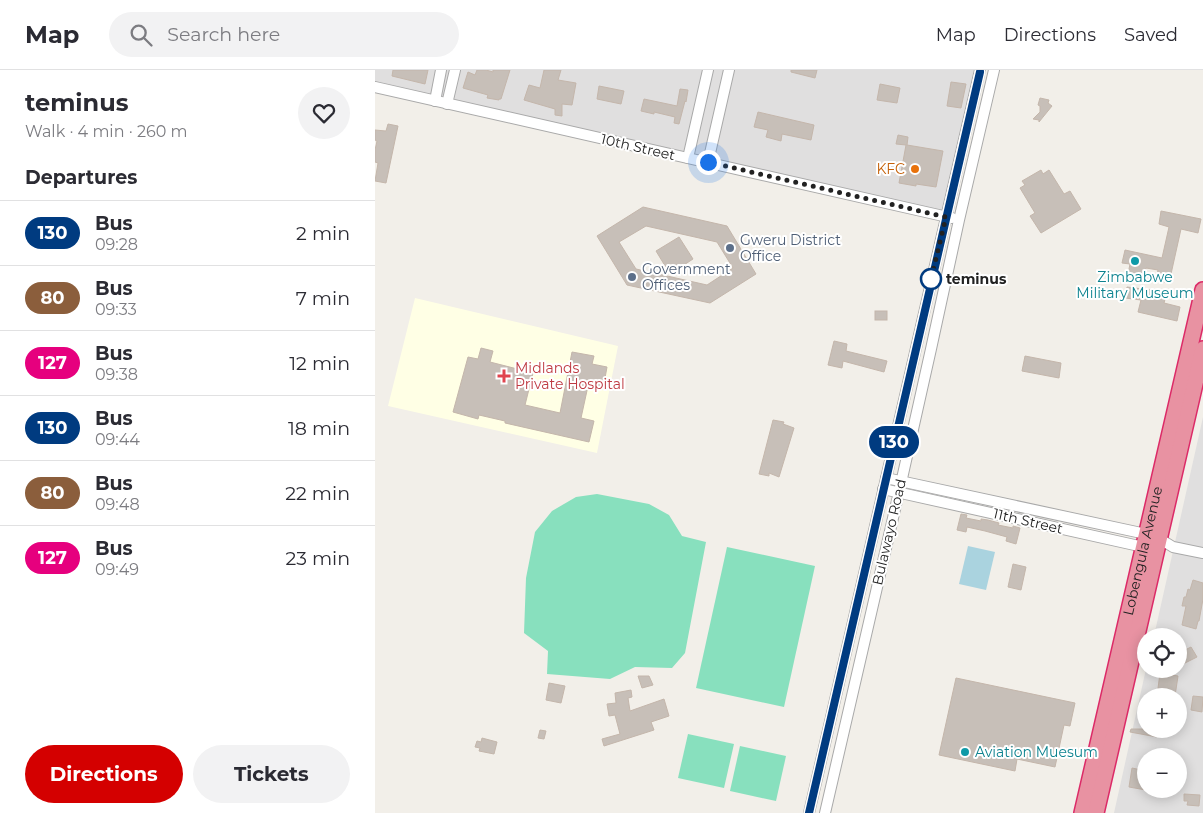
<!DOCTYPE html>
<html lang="en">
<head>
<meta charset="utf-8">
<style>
  body { margin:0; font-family:Montserrat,sans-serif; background:#f2f2f3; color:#2b2b33; height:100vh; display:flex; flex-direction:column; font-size:19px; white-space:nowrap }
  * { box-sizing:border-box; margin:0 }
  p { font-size:16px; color:#7c7c81 }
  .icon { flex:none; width:28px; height:28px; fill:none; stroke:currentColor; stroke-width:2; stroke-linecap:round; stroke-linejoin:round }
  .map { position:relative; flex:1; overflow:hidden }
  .drawer { display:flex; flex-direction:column; background:#fff; width:375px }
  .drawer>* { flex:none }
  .badge { padding:0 10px; border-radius:16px; font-size:18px; line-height:32px }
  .fabs { position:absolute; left:762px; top:558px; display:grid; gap:10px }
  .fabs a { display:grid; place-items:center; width:50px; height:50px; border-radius:50%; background:#fff; box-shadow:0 2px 12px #0003; font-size:25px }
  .you { position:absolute; width:25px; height:25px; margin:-12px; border:4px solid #fff; border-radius:50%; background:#1a73e8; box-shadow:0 0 0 8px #1a73e833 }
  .map>.badge { position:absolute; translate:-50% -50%; box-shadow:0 0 0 2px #fff }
  h2 { padding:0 25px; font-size:19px; line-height:45px }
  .round { display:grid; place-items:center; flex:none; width:52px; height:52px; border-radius:26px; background:#f2f2f3 }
  .summary { display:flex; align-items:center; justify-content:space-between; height:85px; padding:0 25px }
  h1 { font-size:24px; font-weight:700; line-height:38px }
  .button { display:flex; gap:10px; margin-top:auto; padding:10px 25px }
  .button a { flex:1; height:58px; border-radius:30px; background:#d40000; color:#fff; font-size:20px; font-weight:700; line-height:58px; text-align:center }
  .button a+a { background:#f2f2f3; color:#2b2b33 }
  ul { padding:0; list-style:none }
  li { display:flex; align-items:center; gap:15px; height:65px; padding:0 25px; border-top:1px solid #e1e1e2 }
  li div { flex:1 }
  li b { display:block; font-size:19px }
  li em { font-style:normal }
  li .badge { min-width:55px; font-weight:700; text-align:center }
  header { display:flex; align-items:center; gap:30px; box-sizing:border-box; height:70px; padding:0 25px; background:#fff; border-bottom:1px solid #e1e1e2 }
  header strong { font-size:24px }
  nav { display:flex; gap:28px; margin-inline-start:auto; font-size:18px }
  .search { width:350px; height:45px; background:#f2f2f3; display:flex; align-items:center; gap:12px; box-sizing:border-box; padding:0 18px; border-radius:28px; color:#7c7c81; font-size:19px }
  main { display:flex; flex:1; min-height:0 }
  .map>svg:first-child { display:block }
  .residential { fill:#e0dfdf; fill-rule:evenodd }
  .education { fill:#ffffe5 }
  .pitch { fill:#88e0be }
  .water { fill:#aad3df }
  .building { fill:#c7bfb8; stroke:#c4b6ab; fill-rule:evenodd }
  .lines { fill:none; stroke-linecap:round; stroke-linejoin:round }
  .minor-casing { stroke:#a9a9a9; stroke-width:12 }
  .highway-casing { stroke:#dc2a67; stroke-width:18 }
  .minor { stroke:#fff; stroke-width:10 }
  .highway { stroke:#e892a2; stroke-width:15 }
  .line-casing { stroke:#fff; stroke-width:11 }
  .line { stroke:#003b80; stroke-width:8 }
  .walk { stroke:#222; stroke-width:5; stroke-dasharray:0 9 }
  .food-dot { fill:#e8710a; stroke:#fff; stroke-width:2 }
  .service-dot { fill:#5c6f8a; stroke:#fff; stroke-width:2 }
  .culture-dot { fill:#0f9aa8; stroke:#fff; stroke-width:2 }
  .stop-dot { fill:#fff; stroke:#003b80; stroke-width:2.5 }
  .health-dot { fill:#e0444e; stroke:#fff; stroke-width:2 }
  .labels { text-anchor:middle; stroke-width:4; stroke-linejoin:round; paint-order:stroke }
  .street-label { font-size:14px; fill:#222; stroke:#fff }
  .food-label { font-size:14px; fill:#c56008; stroke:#fff; text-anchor:end }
  .service-label { font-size:14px; fill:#4e5e75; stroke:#fff; text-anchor:start }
  .culture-label { font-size:14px; fill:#0d838f; stroke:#fff }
  .stop-label { font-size:14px; font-weight:bold; fill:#222; stroke:#fff; text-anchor:start }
  .health-label { font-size:14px; fill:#be3a42; stroke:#fff; text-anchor:start }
</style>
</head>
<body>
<header>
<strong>Map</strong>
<div class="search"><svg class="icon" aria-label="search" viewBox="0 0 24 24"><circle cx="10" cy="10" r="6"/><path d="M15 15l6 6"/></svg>Search here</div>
<nav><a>Map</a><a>Directions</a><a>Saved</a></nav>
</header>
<main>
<section class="drawer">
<div class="summary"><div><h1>teminus</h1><p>Walk · 4 min · 260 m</p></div><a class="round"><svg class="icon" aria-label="heart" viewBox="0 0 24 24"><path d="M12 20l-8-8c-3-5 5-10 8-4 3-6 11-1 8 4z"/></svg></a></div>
<h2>Departures</h2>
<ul>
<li><span class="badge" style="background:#003b80;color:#fff">130</span><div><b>Bus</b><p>09:28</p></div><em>2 min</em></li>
<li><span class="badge" style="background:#8b5e3c;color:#fff">80</span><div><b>Bus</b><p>09:33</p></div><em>7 min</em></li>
<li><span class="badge" style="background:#e6007e;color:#fff">127</span><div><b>Bus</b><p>09:38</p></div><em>12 min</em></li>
<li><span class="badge" style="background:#003b80;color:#fff">130</span><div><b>Bus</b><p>09:44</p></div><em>18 min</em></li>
<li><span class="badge" style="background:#8b5e3c;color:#fff">80</span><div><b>Bus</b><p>09:48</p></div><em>22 min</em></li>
<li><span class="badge" style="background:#e6007e;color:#fff">127</span><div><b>Bus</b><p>09:49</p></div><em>23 min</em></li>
</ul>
<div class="button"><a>Directions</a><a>Tickets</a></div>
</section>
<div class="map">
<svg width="828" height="743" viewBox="0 0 828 743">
  <rect width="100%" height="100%" fill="#f2efe9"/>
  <!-- residential -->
  <g class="residential">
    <polygon points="0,0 602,0 567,145 0,15"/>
    <path d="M828,347V743H739L771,599H804V566H779ZM771,626H804V659H771ZM771,686H804V719H771Z"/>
  </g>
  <!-- education -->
  <polygon class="education" points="40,228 243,276 222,383 13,336"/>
  <!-- pitch -->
  <g class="pitch">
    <polygon points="222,424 274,434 294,445 307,466 331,472 310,583 297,598 260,597 235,609 172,604 173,581 149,563 151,508 160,462 177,441 201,427"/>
    <polygon points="352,477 440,496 409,637 321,618"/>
    <polygon points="313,664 359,674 349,718 303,708"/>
    <polygon points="365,676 411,686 401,731 355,721"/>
  </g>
  <!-- water -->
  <polygon class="water" points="593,476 620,482 611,520 584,514"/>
  <!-- building -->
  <g class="building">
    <polygon points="18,0 53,0 50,14 17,6"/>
    <polygon points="102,0 111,0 118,2 118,0 135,0 126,29 124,29 124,30 112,28 113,25 88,18 93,2 100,5"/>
    <polygon points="169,0 186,0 183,10 201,13 197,35 187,34 187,46 180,45 180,39 149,30 154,15 165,18"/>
    <polygon points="416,0 442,0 440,8 416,2"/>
    <polygon points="576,12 591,14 586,38 572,36"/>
    <polygon points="505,14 525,18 522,33 502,30"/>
    <polygon points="224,16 249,21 246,34 222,29"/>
    <polygon points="305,19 313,20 311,32 310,31 304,54 299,53 300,47 279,42 279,44 266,41 269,29 302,36"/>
    <polygon points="665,28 674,30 673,33 677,36 664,52 664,50 658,49 665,42 665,36 663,35"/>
    <polygon points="383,42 439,55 436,70 407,64 406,71 391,67 393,60 379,57"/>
    <polygon points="13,54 23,56 11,113 0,111 3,93 0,92 0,80 2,71 0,70 0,60 11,61"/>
    <polygon points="523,65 533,67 532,75 568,81 561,117 541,114 541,116 524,113 531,75 521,74"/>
    <polygon points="666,100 668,104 674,100 689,124 695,121 706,139 666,163 655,146 660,143 645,118 650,115 647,111"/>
    <path d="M268,137L352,156L381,204L335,233L252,215L222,166ZM271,156L342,172L358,198L332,215L261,199L244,172Z"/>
    <polygon points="786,141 826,149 823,163 806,159 794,213 781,210 783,200 771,198 769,208 753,204 755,194 747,193 750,180 787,188 794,157 784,154"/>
    <polygon points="304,167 318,189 295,204 281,181"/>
    <polygon points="752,217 792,222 789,233 805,237 802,251 763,242 766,230 750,228"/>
    <rect x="500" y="241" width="12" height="9"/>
    <polygon points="459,271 472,274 471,281 512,291 509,302 468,291 467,298 453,295"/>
    <polygon points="106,278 118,281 115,292 158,303 150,335 185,343 197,282 219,286 217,294 232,297 228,319 213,316 206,348 219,351 214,372 130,353 130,351 104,345 103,349 78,342 93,287 103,289"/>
    <polygon points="650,286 686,293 684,308 647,301"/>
    <polygon points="398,350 409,352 408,354 419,358 404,407 394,403 394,406 384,404"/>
    <polygon points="586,444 592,445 591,448 606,451 606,449 613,450 624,453 623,455 638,458 638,456 645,458 641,474 631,471 632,467 610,461 592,457 591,462 582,460"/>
    <polygon points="638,494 651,497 646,520 633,517"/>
    <polygon points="818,510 828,513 828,529 824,551 823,551 821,559 807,555 811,536 807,536 809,527 811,527 813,519 815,520"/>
    <polygon points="816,577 822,587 804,596 804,583"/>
    <polygon points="785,603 803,606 800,626 789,624 788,626 782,626"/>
    <polygon points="263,606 274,606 278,615 267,618"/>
    <polygon points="581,608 700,633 695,656 689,655 680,697 642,689 640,701 564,685"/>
    <polygon points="174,613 190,616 186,633 171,630"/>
    <polygon points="256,620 257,627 253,628 255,641 289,629 294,646 276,652 279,660 229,676 227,669 245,664 240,645 234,646 232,634 241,633 240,623"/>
    <polygon points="818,626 828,627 827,642 816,640"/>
    <polygon points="756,659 784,659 782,667 755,662"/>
    <polygon points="165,660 171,661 169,669 163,668"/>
    <polygon points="107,668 122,672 119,684 104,681 105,678 100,677 102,671 106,672"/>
    <polygon points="757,698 771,701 771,720 754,717"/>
    <polygon points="809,724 825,725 824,736 812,735 813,731 809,731"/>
  </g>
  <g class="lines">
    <!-- minor casing -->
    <g class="minor-casing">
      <g id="minor">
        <polyline points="0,17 577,148"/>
        <polyline points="60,31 66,0"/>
        <polyline points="72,34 80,0"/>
        <polyline points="313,88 333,0"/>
        <polyline points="333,92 354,0"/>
        <polyline points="511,408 771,464 785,469 798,477 828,483"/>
        <polyline points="508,419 773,478"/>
        <polyline points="434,743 605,0"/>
        <polyline points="450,743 524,422 556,279 584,150 619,0"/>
      </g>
    </g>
    <!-- highway casing -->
    <g class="highway-casing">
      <g id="highway">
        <path id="s1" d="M707,743L828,220"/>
        <polyline points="721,743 828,279"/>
      </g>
    </g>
    <!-- minor -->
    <use href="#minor" class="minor"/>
    <!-- highway -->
    <use href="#highway" class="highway"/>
  </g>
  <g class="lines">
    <!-- line casing -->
    <g class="line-casing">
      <polyline id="line" points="434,743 605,2"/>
    </g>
    <!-- line -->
    <use href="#line" class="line"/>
    <!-- walk -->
    <polyline class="walk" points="333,92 571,147 556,209"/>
  </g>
  <!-- markers -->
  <circle class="food-dot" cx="540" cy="99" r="5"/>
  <g class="service-dot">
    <circle cx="355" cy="178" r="5"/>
    <circle cx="257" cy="207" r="5"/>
  </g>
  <g class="culture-dot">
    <circle cx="760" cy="191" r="5"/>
    <circle cx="590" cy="682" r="5"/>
  </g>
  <circle class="stop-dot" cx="556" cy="209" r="10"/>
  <path class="health-dot" d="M126.5 298.5h5v5h5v5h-5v5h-5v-5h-5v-5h5z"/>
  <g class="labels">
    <!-- street labels -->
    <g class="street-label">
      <text transform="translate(263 77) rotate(13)" y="5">10th Street</text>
      <text transform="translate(653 451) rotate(13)" y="5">11th Street</text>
      <text transform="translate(514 462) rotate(-77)" y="5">Bulawayo Road</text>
      <text dy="5" stroke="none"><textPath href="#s1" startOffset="269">Lobengula Avenue</textPath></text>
    </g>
    <!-- food labels -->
    <g class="food-label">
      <text x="530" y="104">KFC</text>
    </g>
    <!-- service labels -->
    <g class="service-label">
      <text x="365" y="175">Gweru District<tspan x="365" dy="16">Office</tspan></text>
      <text x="267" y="204">Government<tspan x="267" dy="16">Offices</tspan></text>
    </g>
    <!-- culture labels -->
    <g class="culture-label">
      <text x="760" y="212">Zimbabwe<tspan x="760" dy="16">Military Museum</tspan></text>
      <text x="600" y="687" text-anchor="start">Aviation Muesum</text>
    </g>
    <!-- stop labels -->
    <g class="stop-label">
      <text x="571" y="214">teminus</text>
    </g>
    <!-- health labels -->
    <g class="health-label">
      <text x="140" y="303">Midlands<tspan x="140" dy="16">Private Hospital</tspan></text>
    </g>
  </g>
</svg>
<div class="fabs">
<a><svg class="icon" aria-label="locate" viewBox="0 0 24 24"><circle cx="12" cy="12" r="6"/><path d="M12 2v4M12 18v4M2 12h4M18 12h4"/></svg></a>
<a>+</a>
<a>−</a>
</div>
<div class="you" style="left:333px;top:92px"></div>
<b class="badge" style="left:519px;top:372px;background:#003b80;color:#fff">130</b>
</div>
</main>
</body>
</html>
